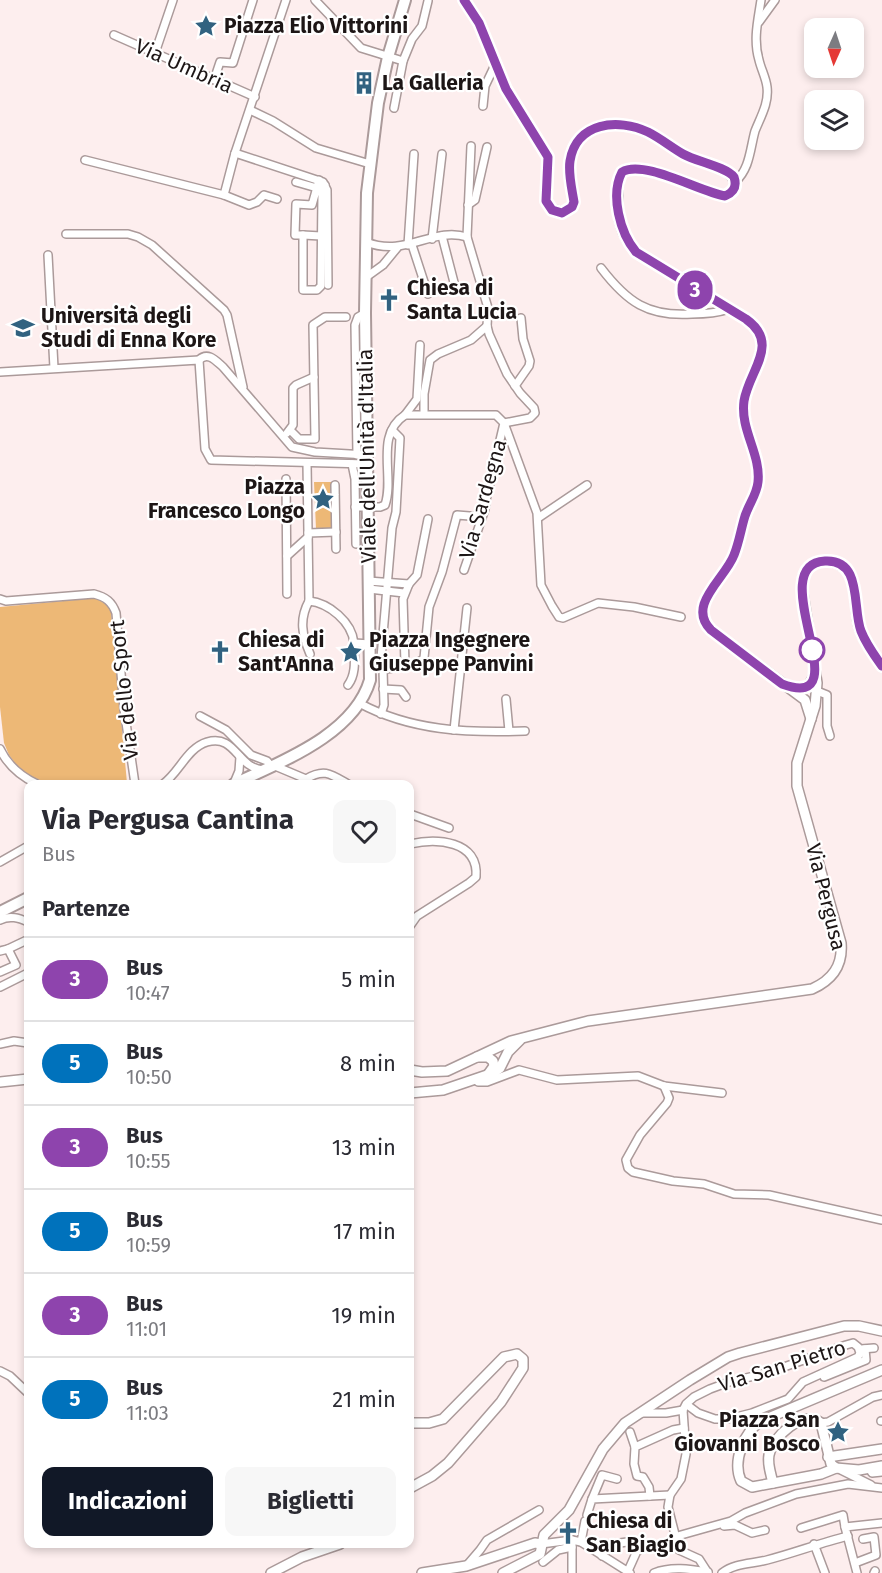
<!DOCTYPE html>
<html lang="it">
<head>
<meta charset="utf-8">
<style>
  body { margin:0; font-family:"Fira Sans",sans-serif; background:#f7f7f7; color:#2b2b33; height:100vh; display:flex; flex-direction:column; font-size:22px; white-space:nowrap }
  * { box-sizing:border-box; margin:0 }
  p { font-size:20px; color:#7c7c81 }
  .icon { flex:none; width:33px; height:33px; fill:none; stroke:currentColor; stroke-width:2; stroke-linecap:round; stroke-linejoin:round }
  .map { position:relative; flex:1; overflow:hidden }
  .side { position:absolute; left:24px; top:780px; width:390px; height:768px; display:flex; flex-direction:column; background:#fff; border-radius:12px; box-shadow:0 3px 9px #0003 }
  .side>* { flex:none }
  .badge { padding:0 12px; border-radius:20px; font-size:21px; line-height:39px }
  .needle { width:39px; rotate:183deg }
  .tools { position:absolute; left:804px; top:18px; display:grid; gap:12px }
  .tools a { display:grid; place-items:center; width:60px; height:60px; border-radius:12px; background:#fff; box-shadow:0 3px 9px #0003; font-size:30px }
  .map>.badge { position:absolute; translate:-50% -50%; box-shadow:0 0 0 3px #fff }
  h2 { padding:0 18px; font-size:22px; line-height:54px }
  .round { display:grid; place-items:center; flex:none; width:63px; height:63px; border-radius:12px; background:#f7f7f7 }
  .headline { display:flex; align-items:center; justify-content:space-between; height:102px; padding:0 18px }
  h1 { font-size:28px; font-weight:700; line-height:45px }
  .button { display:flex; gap:12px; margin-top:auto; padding:12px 18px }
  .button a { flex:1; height:69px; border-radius:12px; background:#111827; color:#fff; font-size:24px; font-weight:700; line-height:69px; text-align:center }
  .button a+a { background:#f7f7f7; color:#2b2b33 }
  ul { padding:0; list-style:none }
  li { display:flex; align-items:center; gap:18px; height:84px; padding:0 18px; border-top:2px solid #e1e1e2 }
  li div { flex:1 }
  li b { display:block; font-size:22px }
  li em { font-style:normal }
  li .badge { min-width:66px; font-weight:700; text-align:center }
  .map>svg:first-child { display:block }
  .green { fill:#edb876 }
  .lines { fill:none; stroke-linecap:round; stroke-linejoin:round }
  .street-casing { stroke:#ab9a9a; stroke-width:10 }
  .secondary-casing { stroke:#ab9a9a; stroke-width:12 }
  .primary-casing { stroke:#ab9a9a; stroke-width:14 }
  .street { stroke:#fff; stroke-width:7 }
  .secondary { stroke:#fff; stroke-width:9 }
  .primary { stroke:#fff; stroke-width:10 }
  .line-casing { stroke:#fff; stroke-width:14 }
  .line { stroke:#8e44ad; stroke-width:9 }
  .stop-dot { fill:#fff; stroke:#8e44ad; stroke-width:3 }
  .labels { text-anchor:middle; stroke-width:4.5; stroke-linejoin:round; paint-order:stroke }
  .poi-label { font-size:21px; font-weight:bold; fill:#1d1616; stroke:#fff; text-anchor:start }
  .street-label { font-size:21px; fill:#1d1616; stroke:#fff }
</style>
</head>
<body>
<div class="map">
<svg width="882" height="1573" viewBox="0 0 882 1573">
  <rect width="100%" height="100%" fill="#fdeeee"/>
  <!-- green -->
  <g class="green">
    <polygon points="314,482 332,482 332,489 330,491 330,510 332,510 331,528 316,529"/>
    <polygon points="95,598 106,604 111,611 127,783 49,784 26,774 18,767 9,755 4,743 0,707 0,607"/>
  </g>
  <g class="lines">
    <!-- street casing -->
    <g class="street-casing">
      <g id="street">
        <polyline points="315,0 361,48 403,61"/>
        <polyline points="759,22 775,0"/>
        <polyline points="114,35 255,97"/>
        <polyline points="155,53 173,0"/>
        <polyline points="214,80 220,62 233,63 253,0"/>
        <polyline points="483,106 485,86 495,65"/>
        <polyline points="394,108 403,61 412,39 422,26 428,1"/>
        <polyline points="250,110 273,121 316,148 370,164"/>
        <polyline points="471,146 467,237 488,308 487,326 489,334 507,374 520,393 534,408 535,413 530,418 504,423 537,513 541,585 552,606 559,617 563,618 598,603 634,607 681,617"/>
        <polyline points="235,153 323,182 327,190 328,285"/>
        <polyline points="85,160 224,195 249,205 257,202 264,195 277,199"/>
        <polyline points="319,180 312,205 296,204 295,235 303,235 303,290 317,290 321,286 322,194 325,185"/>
        <polyline points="296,182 317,188"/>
        <path d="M735,182C750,169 750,149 755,131C761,116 769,103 767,87C766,78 761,69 759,60C753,40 758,20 761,0"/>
        <polyline points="224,195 235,153 286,0"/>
        <polyline points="468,205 475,200 487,147"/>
        <polyline points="66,234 128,234 138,237 152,245 224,310 227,315 243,387"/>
        <polyline points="303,235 321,236"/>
        <polyline points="442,236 456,290"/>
        <polyline points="432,239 442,154"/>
        <path d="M366,242C406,258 433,226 467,237"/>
        <polyline points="408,245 414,154"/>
        <polyline points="412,245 428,294"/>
        <polyline points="48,255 54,368"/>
        <path d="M601,268C627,302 648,317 692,314C705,314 717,313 729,309"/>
        <polyline points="365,278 383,265 397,248"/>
        <path d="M199,360C208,351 216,361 223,367L292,447L315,452L367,455"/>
        <polyline points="0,372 199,360 205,449 211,460 367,464"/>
        <polyline points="515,386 529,366 530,361 523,339 521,318"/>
        <polyline points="424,414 424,394 430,360 438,354 471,340 487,326"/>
        <polyline points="405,415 417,399 420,345"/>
        <polyline points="290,430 299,439 315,439 313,325 325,317 346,317"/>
        <polyline points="287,433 293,425 293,388 296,385 314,377"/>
        <polyline points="357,455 355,325 358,317 365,313"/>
        <path d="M307,463L309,601C299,619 302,635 310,654"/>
        <polyline points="352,464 355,479 356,544"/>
        <polyline points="286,479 287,594"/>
        <polyline points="335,485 336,549"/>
        <path d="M355,507H380L385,505C395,476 374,435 405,415H496L504,423L486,500L485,509L464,570"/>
        <polyline points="538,518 587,485"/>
        <polyline points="308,533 336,532"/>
        <polyline points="287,556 308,537"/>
        <polyline points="368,581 409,584"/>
        <polyline points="369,589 404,593"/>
        <path d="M0,599L6,601L94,594C106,597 112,602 116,613L124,709L135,784"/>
        <path d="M309,601C329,603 352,622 354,643"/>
        <polyline points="381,658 392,528 396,512 400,438 392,430"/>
        <polyline points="405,664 403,599 409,584 417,575 428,519"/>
        <path d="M348,685C357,673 354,657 354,643L371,644"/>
        <polyline points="383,689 401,690 406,697"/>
        <polyline points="817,691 827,695 827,726 830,736"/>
        <polyline points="506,699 509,731"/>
        <path d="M359,703C411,731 467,733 525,731"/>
        <path d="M381,714L384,705L383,670C394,667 418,666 424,658L429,607L442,572L457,515L482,517"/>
        <polyline points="200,716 226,730 251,755 267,761 272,767"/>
        <polyline points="454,730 467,608"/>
        <path d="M0,749C8,766 20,776 37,784"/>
        <path d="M275,766L306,779C324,768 331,774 348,784"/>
        <polyline points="234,783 239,771 240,757"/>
        <path d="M163,784C179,773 187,748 207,742C236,734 236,767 263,770"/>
        <polyline points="410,814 449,828"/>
        <path d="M410,844C436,838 479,840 476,877L469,883L417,916L410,926"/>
        <polyline points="0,862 28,846"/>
        <path d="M0,920C10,915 19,918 28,922"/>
        <polyline points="0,951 8,949 27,940"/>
        <polyline points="0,972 16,965 8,949"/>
        <polyline points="0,987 28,973"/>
        <polyline points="0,1044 14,1041 28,1043"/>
        <polyline points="475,1079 478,1082 487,1082 519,1070 557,1080 638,1076 664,1086 722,1093"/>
        <polyline points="664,1086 669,1098 667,1103 640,1135 626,1160 628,1168 633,1172 673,1181 704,1184 734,1194 769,1195 882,1220"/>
        <polyline points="861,1349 874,1348"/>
        <polyline points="0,1371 10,1376 28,1393"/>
        <polyline points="824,1377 866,1360 865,1349"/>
        <polyline points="686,1404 698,1413 715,1419 728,1419 752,1413 788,1399 803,1382 858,1357 860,1353 858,1347 853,1343 846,1345 767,1373 729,1382 710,1389 694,1397 686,1404 683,1410 686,1454 681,1479 670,1495 668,1507 679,1550 699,1559 708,1573"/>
        <polyline points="641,1413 666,1413 683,1410"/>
        <polyline points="881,1421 882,1421"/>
        <polyline points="821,1423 828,1422 873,1397 882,1395"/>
        <polyline points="630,1432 635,1447"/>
        <polyline points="869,1468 872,1473 882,1472"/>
        <polyline points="841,1470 871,1485"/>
        <polyline points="650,1496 649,1487 643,1477 637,1476 634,1464 635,1447 673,1430 684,1428"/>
        <polyline points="592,1499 602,1475 617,1479"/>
        <polyline points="587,1515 592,1499 670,1495"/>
        <polyline points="724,1526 735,1525 752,1533 765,1530"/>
        <polyline points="801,1528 843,1515 845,1527"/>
        <polyline points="674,1537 731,1521 745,1513 796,1494 848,1484 882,1488"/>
        <polyline points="572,1540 572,1573"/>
        <polyline points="581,1542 585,1521"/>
        <polyline points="541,1544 572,1540 581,1542 630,1573"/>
        <polyline points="814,1544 825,1573"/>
        <polyline points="602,1556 606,1545 627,1542 635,1543 637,1551"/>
        <polyline points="543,1562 558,1550 572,1547"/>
        <polyline points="855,1563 876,1555 874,1537 863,1539"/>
        <polyline points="468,1564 480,1550 487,1540 539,1510"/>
        <polyline points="628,1571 637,1551 649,1545"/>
        <path d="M654,1573C671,1566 690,1569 708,1572"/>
        <path d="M722,1573C735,1563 751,1564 767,1560C794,1553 820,1543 848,1536"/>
        <polyline points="857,1573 845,1527 882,1523"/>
        <polyline points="874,1573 875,1571"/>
      </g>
    </g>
    <!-- secondary casing -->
    <g class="secondary-casing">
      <g id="secondary">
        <path d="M464,0L479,23L506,89L548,157L546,201L552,209L563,213L572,207L574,202C572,189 568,174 570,161C576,122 618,118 648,132C660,138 671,147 683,154C697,162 725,166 733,178C737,186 734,192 725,196C706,193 636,157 622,173C617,179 618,189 618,196C617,218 621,235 636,252L746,319C781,344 748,370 744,401C741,430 761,454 758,482C757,494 749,504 745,516C741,529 739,543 734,555C725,579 686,605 711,630L805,700L811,719"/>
        <polyline points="790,687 800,689 808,687 815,674"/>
        <polyline points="477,1057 488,1057 493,1061 494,1066 489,1073"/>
        <path d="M410,1070L422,1072L447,1071L511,1041L588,1021L812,989C832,980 843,966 841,943L797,786V763L815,706L817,683L802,588C802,578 804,569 813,564C820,561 829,560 836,563C862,573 852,608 860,630C865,643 874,654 882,666"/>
        <polyline points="0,1082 28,1079"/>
        <polyline points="410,1093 443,1090 493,1073 500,1068 508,1052 520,1040"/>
        <path d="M882,1370L761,1421C744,1432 732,1461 741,1481L752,1487L821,1474L836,1468L859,1470L882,1466"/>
        <polyline points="410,1423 429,1423 443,1419 504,1357 517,1354 523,1359 523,1368 501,1402 448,1463 432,1476 410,1488"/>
        <polyline points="828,1457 882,1449"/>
        <path d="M773,1483C771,1474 767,1464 769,1455C773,1436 803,1409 821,1423L831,1464L836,1468"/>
        <polyline points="271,1573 302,1557 340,1544"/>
        <polyline points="422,1573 466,1566 535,1543 541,1544"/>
        <polyline points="503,1573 540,1554 544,1535 569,1510 603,1449 625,1423 690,1380 728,1357 740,1353 844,1326 859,1326 882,1331"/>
      </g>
    </g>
    <!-- primary casing -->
    <g class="primary-casing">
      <g id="primary">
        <path d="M234,784C280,762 354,735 370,680L365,313L367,193L378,103L388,57L405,0"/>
        <polyline points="0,912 28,898"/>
      </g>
    </g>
    <!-- street -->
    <use href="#street" class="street"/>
    <!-- secondary -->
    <use href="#secondary" class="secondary"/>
    <!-- primary -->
    <use href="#primary" class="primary"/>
  </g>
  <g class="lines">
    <!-- line casing -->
    <g class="line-casing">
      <path id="line" d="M464,0L479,23L506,89L548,157L546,201L552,210L562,213L572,207L574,202C572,189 568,174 570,161C576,122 618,118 648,132C660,138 671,147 683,154C697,162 725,166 734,177C737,186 734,192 725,196C700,192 644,159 622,172C610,195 620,233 636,252L746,319C781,344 749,370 744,401C740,430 761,454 758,482C757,494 749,504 745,516C741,529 739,543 734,555C725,579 686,605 711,630L782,684C863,714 760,565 825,561C863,559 852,608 861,631C866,644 874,655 882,666"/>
    </g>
    <!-- line -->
    <use href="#line" class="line"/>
  </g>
  <!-- icons -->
  <defs>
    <g id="sight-bare" transform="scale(1.8)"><path d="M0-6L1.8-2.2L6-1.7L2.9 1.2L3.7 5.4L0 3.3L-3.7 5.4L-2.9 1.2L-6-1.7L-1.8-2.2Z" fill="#316280" stroke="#fff" stroke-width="2.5" paint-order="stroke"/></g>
    <g id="building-bare" transform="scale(1.8)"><path d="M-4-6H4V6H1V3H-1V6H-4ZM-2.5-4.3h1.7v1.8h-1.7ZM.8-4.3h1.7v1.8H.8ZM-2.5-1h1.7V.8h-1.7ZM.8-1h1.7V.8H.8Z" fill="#316280" stroke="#fff" stroke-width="2.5" paint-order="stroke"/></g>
    <g id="church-bare" transform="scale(1.8)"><path d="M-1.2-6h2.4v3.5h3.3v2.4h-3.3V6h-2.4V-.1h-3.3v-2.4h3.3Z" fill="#316280" stroke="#fff" stroke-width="2.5" paint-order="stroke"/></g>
    <g id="university-bare" transform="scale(1.8)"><path d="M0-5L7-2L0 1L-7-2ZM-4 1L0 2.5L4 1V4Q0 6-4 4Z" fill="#316280" stroke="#fff" stroke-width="2.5" paint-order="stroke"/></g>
  </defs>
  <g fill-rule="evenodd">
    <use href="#sight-bare" x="206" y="26"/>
    <use href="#building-bare" x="364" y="83"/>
    <use href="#church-bare" x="389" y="300"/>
    <use href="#university-bare" x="23" y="328"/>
    <use href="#sight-bare" x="323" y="499"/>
    <use href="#church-bare" x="220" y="652"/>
    <use href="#sight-bare" x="351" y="652"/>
    <use href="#sight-bare" x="838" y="1432"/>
    <use href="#church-bare" x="568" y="1533"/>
  </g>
  <!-- markers -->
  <circle class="stop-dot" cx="812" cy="650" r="12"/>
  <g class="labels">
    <!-- poi labels -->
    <g class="poi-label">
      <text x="224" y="33">Piazza Elio Vittorini</text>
      <text x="382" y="90">La Galleria</text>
      <text x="407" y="295">Chiesa di<tspan x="407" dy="24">Santa Lucia</tspan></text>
      <text x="41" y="323">Università degli<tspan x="41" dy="24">Studi di Enna Kore</tspan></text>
      <text x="305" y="494" text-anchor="end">Piazza<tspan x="305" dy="24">Francesco Longo</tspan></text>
      <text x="238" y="647">Chiesa di<tspan x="238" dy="24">Sant'Anna</tspan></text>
      <text x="369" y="647">Piazza Ingegnere<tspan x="369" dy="24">Giuseppe Panvini</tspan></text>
      <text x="820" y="1427" text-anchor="end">Piazza San<tspan x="820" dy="24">Giovanni Bosco</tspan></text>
      <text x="586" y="1528">Chiesa di<tspan x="586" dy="24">San Biagio</tspan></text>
    </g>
    <!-- street labels -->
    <g class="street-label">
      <text transform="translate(184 66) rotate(24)" y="7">Via Umbria</text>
      <text transform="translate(367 456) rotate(-91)" y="7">Viale dell'Unità d'Italia</text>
      <text transform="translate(483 499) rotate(-74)" y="7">Via Sardegna</text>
      <text transform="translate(124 690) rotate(-96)" y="7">Via dello Sport</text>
      <text transform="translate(826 897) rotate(76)" y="7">Via Pergusa</text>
      <text transform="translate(782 1366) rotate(-17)" y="7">Via San Pietro</text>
    </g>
  </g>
</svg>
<div class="tools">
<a><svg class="needle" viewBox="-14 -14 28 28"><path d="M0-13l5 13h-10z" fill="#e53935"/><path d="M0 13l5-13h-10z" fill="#7c7c81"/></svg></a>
<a><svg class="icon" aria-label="layers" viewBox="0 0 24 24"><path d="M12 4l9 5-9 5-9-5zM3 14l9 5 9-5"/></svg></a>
</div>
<b class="badge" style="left:695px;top:290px;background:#8e44ad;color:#fff">3</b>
<section class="side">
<div class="headline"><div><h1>Via Pergusa Cantina</h1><p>Bus</p></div><a class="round"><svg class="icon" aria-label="heart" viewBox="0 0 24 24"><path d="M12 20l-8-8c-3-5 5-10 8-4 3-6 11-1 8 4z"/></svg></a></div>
<h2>Partenze</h2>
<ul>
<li><span class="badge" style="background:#8e44ad;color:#fff">3</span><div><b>Bus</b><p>10:47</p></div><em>5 min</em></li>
<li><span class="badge" style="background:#0072bc;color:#fff">5</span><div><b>Bus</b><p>10:50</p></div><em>8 min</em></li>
<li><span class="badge" style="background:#8e44ad;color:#fff">3</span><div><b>Bus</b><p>10:55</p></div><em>13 min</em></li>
<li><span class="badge" style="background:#0072bc;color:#fff">5</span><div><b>Bus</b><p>10:59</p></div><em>17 min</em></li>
<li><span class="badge" style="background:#8e44ad;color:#fff">3</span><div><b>Bus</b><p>11:01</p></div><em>19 min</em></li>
<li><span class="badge" style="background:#0072bc;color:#fff">5</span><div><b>Bus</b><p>11:03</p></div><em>21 min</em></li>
</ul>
<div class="button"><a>Indicazioni</a><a>Biglietti</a></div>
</section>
</div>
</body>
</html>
